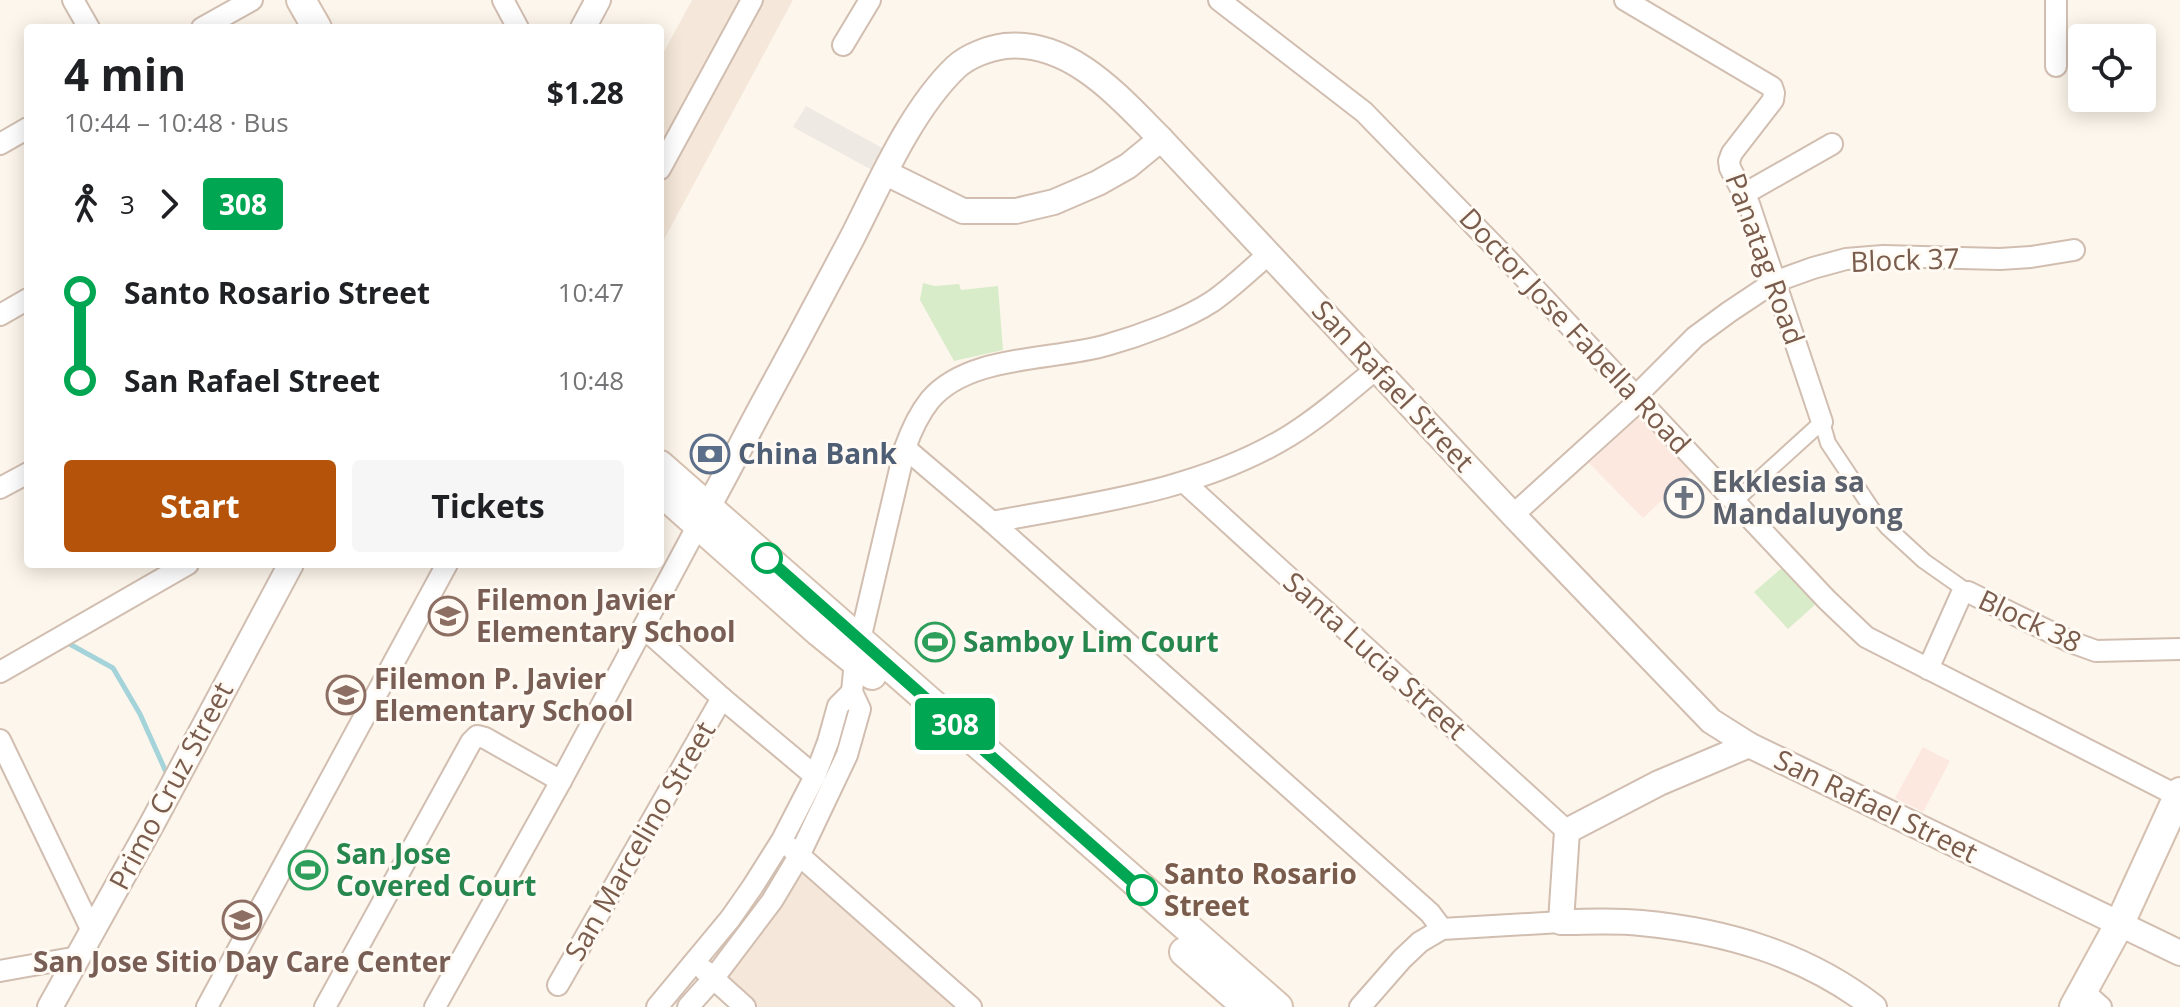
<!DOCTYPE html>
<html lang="en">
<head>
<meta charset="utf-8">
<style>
  body { margin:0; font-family:"Open Sans",sans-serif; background:#f6f6f6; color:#202124; height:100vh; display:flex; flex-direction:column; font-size:30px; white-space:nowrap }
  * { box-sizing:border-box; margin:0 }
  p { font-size:26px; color:#757577 }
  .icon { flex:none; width:44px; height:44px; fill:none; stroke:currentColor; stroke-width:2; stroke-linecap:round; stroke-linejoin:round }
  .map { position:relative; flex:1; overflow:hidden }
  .drawer { position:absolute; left:24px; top:24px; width:640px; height:544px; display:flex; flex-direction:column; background:#fff; border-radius:8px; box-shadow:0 4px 20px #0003 }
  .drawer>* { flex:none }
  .badge { padding:0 16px; border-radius:6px; font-size:28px; line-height:52px }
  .fabs { position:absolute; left:2068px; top:24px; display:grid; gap:16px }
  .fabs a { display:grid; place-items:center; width:88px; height:88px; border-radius:8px; background:#fff; box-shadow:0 4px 20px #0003; font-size:40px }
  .map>.badge { position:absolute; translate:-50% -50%; box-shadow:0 0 0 4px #fff }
  .legs { display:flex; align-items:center; gap:12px; height:88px; padding:0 40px; font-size:26px }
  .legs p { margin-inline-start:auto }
  .headline { display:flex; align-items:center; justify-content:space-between; height:136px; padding:0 40px }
  h1 { font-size:44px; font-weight:700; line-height:60px }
  .cta { display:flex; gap:16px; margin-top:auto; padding:16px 40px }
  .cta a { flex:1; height:92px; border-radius:8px; background:#b45309; color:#fff; font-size:32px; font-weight:700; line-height:92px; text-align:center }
  .cta a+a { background:#f6f6f6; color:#202124 }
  ul { padding:0 40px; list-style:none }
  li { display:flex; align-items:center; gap:28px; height:88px; font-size:30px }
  li i { display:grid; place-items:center; width:12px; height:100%; margin:0 10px; background:currentColor }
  li i::after { content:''; width:20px; height:20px; margin:-10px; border:6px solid; border-radius:50%; background:#fff }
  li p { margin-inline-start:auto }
  li:first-child i { background:linear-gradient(#0000 50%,currentColor 0) }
  li:last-child i { background:linear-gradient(currentColor 50%,#0000 0) }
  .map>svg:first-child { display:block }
  .residential { fill:#f5e8da }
  .commercial { fill:#fde8e0 }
  .industrial { fill:#efe9e4 }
  .green { fill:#d8ecc9 }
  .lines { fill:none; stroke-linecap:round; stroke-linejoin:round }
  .stream { stroke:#a5d3da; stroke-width:5 }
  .pedestrian-casing { stroke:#d1beb0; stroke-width:18 }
  .minor-casing { stroke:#d1beb0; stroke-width:24 }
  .tertiary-casing { stroke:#d1beb0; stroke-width:28 }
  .secondary-casing { stroke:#d6c0b0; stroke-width:32 }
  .pedestrian { stroke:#fff; stroke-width:14 }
  .minor { stroke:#fff; stroke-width:20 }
  .tertiary { stroke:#fff; stroke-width:24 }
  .secondary { stroke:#fff; stroke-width:28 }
  .line-1-casing { stroke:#fff; stroke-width:18 }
  .line-1 { stroke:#00a651; stroke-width:12 }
  .stop-1-dot { fill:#fff; stroke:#00a651; stroke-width:4 }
  .labels { text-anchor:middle; stroke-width:6; stroke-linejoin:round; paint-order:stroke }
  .street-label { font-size:28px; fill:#7a5c4d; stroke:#fffaf3 }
  .service-label { font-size:28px; font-weight:bold; fill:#4e5e75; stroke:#fffaf3; text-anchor:start }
  .worship-label { font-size:28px; font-weight:bold; fill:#5b616d; stroke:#fffaf3; text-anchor:start }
  .education-label { font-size:28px; font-weight:bold; fill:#785e54; stroke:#fffaf3; text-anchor:start }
  .leisure-label { font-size:28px; font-weight:bold; fill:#27864d; stroke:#fffaf3; text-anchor:start }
  .stop-label { font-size:28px; font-weight:bold; fill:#7a5c4d; stroke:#fffaf3; text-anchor:start }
</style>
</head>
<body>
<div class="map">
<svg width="2180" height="1007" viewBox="0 0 2180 1007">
  <rect width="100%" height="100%" fill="#fdf6ec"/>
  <!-- residential -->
  <g class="residential">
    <polygon points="692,0 793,0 660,247 660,59"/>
    <polygon points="800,864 967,1007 754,1007 720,977"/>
  </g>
  <!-- commercial -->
  <g class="commercial">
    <polygon points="1645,412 1696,468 1643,518 1589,463"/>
    <polygon points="1923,747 1950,761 1923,812 1895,798"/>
  </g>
  <!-- industrial -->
  <polygon class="industrial" points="806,106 884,149 872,170 793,127"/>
  <!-- green -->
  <g class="green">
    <polygon points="923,283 935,286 959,284 961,290 998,286 1003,350 954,361 920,300"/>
    <polygon points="1783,567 1816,604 1788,629 1754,592"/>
    <polygon points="303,850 328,864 313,890 288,876"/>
  </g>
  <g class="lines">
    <!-- stream -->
    <polyline class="stream" points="66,642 113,668 140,714 166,772"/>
    <!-- pedestrian casing -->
    <g class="pedestrian-casing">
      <polyline id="pedestrian" points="1735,501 1822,422 1828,443 1872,509 1887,527 1924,561 1968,592"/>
    </g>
    <!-- minor casing -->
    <g class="minor-casing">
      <g id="minor">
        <polyline points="73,0 89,28"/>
        <polyline points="503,0 518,28"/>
        <polyline points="1219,0 1364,112 1506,258 1827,600 1866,637 2180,797"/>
        <polyline points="1625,0 1772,87 1774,93 1773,100 1732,153 1729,161 1730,168 1749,204 1822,422"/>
        <polyline points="2056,0 2056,66"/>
        <polyline points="202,28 252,0"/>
        <polyline points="843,45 870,0"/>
        <polyline points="0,144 28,128"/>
        <polyline points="660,169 752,0"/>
        <polyline points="1744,194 1832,144"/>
        <polyline points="0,315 28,299"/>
        <polyline points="1636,396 1695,337 1729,312 1774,282 1813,268 1846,259 1883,256 2000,259 2031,257 2074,250"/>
        <polyline points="905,448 992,522 1430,913 1442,929"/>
        <polyline points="1184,482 1567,831"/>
        <polyline points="0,488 28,473"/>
        <polyline points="1513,515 1640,400"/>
        <path d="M992,522C1093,503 1199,491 1289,436C1320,417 1348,392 1376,369"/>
        <polyline points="644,628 722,698 815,776"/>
        <polyline points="1928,669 1961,595 1968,592 2071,642 2096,651 2180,649"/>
        <polyline points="0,672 188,564"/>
        <polyline points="0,740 92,931"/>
        <polyline points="791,848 971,1007"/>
        <polyline points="704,970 745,1007"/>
        <polyline points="0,971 78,957"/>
        <polyline points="558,985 722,698"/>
        <polyline points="2083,991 2101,1007"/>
        <polyline points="207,1007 447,564"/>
        <polyline points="325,1007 471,742 477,736 485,738 561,781"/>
        <polyline points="435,1007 561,781 698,525"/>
        <polyline points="657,1007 730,919 753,886 782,840 815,776 828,742 838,706 852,692"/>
        <path d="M688,1007L713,979L772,901L799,856L847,755L860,709L852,692L855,661L905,448C911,431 918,415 930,400C969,354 1053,361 1107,345C1139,336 1186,319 1213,301C1233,287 1251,269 1269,254"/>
        <polyline points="1360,1007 1402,959 1420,942 1442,929 1561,922"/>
      </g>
    </g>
    <!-- tertiary casing -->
    <g class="tertiary-casing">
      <g id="tertiary">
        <polyline points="583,28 598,0"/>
        <polyline points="886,173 963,211 1016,211 1054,202 1098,183 1128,166 1161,139"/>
        <path d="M700,521C722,483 742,443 763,404C793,349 823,293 852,238C880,183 911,110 956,67C968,56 989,48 1005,46C1071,40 1119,97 1161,139L1513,515L1711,721L1749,745L2180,953"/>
        <path d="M1749,745L1659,783L1567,831L1561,922C1587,922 1615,920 1641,923C1726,931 1805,954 1874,1007"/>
        <polyline points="50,1007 153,822 291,564"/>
      </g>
    </g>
    <!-- secondary casing -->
    <g class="secondary-casing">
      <g id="secondary">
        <polyline points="301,0 317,28"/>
        <polyline points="660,465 1278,1007"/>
        <polyline points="660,491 819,632 872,675"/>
        <polyline points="1184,952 1247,1007"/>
        <polyline points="2074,1007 2120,923 2180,792"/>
      </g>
    </g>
    <!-- pedestrian -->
    <use href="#pedestrian" class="pedestrian"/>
    <!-- minor -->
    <use href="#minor" class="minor"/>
    <!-- tertiary -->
    <use href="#tertiary" class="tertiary"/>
    <!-- secondary -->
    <use href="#secondary" class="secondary"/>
  </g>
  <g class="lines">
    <!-- line-1 casing -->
    <g class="line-1-casing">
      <polyline id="line-1" points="767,558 1142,890"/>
    </g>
    <!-- line-1 -->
    <use href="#line-1" class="line-1"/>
  </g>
  <!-- icons -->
  <defs>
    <g id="bank-ring" transform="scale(2)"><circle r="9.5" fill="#fffaf3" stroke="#5c6f8a" stroke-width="1.5"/><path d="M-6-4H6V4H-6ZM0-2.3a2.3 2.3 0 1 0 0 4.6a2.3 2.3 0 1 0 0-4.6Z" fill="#5c6f8a"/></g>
    <g id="church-ring" transform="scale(2)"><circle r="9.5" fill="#fffaf3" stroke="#6b7280" stroke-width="1.5"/><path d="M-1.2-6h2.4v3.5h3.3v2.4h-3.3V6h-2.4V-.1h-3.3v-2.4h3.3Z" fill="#6b7280"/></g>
    <g id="school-ring" transform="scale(2)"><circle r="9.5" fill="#fffaf3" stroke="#8d6e63" stroke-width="1.5"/><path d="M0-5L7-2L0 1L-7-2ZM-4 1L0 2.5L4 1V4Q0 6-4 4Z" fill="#8d6e63"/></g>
    <g id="stadium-ring" transform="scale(2)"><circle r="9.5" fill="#fffaf3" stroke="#2e9e5b" stroke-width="1.5"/><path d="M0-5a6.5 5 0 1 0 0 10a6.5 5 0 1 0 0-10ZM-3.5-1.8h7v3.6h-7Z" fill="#2e9e5b"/></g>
  </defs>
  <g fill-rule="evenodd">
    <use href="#bank-ring" x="710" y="454"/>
    <use href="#church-ring" x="1684" y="498"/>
    <use href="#school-ring" x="448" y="616"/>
    <use href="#stadium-ring" x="935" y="642"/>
    <use href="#school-ring" x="346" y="695"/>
    <use href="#stadium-ring" x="308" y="870"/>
    <use href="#school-ring" x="242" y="920"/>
  </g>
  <!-- markers -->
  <g class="stop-1-dot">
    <circle cx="767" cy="558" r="14"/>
    <circle cx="1142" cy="890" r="14"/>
  </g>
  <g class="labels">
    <!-- street labels -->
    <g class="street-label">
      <text transform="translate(1765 259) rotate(70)" y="10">Panatag Road</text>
      <text transform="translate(1905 260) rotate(-2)" y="10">Block 37</text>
      <text transform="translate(1575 331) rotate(47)" y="10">Doctor Jose Fabella Road</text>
      <text transform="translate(1393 386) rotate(47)" y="10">San Rafael Street</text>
      <text transform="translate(2030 621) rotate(25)" y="10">Block 38</text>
      <text transform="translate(1375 656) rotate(42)" y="10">Santa Lucia Street</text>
      <text transform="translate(171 786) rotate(-62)" y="10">Primo Cruz Street</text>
      <text transform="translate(1876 806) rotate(26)" y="10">San Rafael Street</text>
      <text transform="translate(640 841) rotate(-60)" y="10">San Marcelino Street</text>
    </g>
    <!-- service labels -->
    <g class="service-label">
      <text x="738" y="464">China Bank</text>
    </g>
    <!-- worship labels -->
    <g class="worship-label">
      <text x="1712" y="492">Ekklesia sa<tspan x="1712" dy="32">Mandaluyong</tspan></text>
    </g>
    <!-- education labels -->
    <g class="education-label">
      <text x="476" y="610">Filemon Javier<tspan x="476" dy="32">Elementary School</tspan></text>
      <text x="374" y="689">Filemon P. Javier<tspan x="374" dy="32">Elementary School</tspan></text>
      <text x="242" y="972" text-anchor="middle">San Jose Sitio Day Care Center</text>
    </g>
    <!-- leisure labels -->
    <g class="leisure-label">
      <text x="963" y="652">Samboy Lim Court</text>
      <text x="336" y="864">San Jose<tspan x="336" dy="32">Covered Court</tspan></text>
    </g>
    <!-- stop labels -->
    <g class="stop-label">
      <text x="1164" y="884">Santo Rosario<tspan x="1164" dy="32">Street</tspan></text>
    </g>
  </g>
</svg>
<div class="fabs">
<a><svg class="icon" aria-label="locate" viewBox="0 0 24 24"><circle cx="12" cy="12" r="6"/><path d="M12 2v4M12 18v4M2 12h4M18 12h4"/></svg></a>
</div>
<b class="badge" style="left:955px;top:724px;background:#00a651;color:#fff">308</b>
<section class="drawer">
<div class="headline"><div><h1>4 min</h1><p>10:44 – 10:48 · Bus</p></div><b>$1.28</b></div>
<div class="legs"><svg class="icon" aria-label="walk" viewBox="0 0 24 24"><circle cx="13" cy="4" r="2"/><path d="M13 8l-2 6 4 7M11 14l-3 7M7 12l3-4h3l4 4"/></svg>3<svg class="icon" aria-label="forward" viewBox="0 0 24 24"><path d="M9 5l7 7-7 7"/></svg><b class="badge" style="background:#00a651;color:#fff">308</b></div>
<ul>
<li><i style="color:#00a651"></i><b>Santo Rosario Street</b><p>10:47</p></li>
<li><i style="color:#00a651"></i><b>San Rafael Street</b><p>10:48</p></li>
</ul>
<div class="cta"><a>Start</a><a>Tickets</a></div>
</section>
</div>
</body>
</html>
